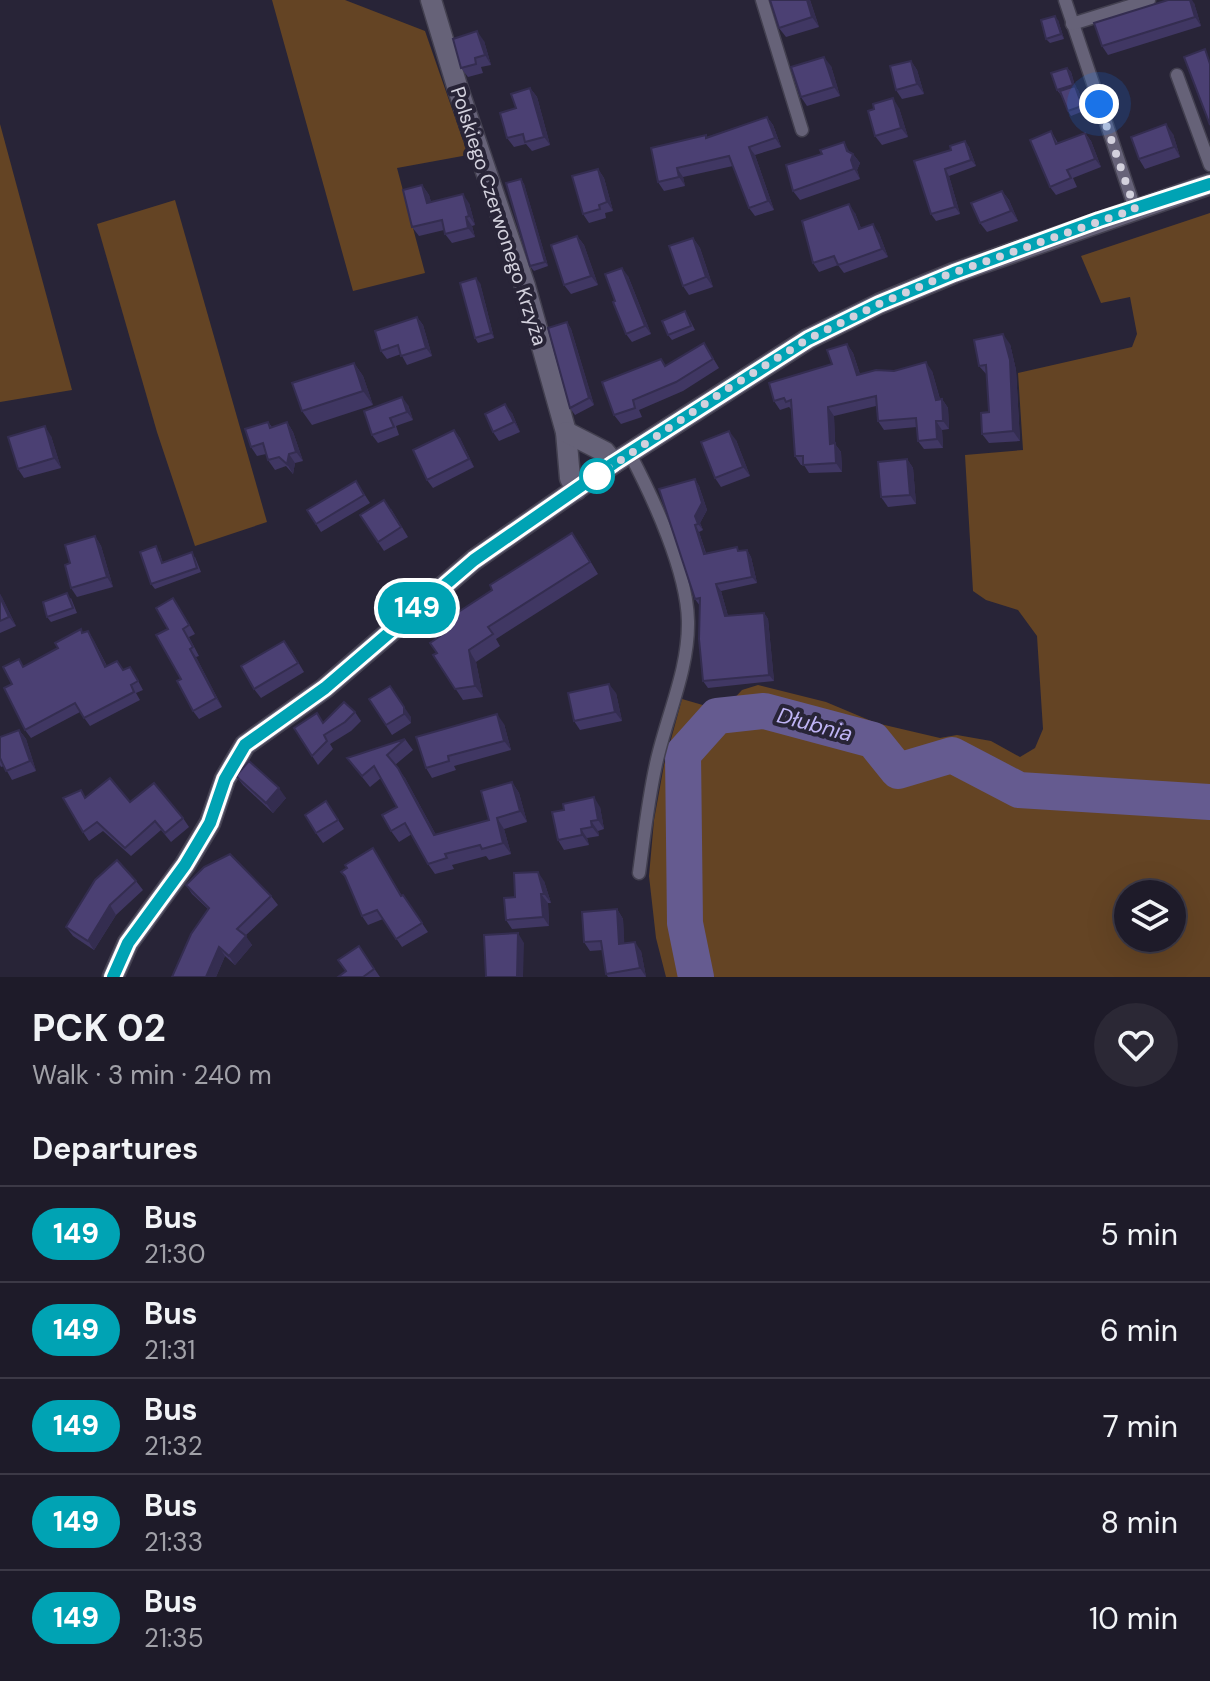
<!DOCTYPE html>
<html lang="en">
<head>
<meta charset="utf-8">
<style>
  body { margin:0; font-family:"DM Sans",sans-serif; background:#2b2835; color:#f1f3f6; height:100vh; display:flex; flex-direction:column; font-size:30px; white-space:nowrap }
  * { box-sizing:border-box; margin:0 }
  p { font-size:26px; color:#a1a1a8 }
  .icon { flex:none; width:44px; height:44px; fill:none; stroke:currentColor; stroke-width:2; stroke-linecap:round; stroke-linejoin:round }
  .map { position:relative; height:977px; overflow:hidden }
  .panel { display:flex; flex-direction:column; background:#1e1b29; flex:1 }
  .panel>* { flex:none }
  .badge { padding:0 16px; border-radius:26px; font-size:28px; line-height:52px }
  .buttons { position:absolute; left:1114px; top:880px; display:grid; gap:16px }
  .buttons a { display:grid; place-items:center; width:72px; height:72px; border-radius:50%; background:#1e1b29; box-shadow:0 8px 32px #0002,0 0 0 2px #3c3946; font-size:40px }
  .you { position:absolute; width:40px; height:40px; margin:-20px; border:6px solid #fff; border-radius:50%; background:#1a73e8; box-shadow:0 0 0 12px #1a73e833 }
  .map>.badge { position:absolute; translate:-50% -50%; box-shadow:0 0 0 4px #fff }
  h2 { padding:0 32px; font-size:30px; line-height:72px }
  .round { display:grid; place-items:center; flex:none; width:84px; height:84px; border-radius:42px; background:#2b2835 }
  .head { display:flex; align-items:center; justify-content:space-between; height:136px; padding:0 32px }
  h1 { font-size:38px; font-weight:700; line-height:60px }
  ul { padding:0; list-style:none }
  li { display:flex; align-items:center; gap:24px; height:96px; padding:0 32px; border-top:2px solid #3c3946 }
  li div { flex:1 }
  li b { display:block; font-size:30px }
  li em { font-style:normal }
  li .badge { min-width:88px; font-weight:700; text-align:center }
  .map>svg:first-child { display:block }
  .green { fill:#644424; fill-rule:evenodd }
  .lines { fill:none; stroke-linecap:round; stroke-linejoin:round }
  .river { stroke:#655b90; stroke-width:36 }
  .service-casing { stroke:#434050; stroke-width:15 }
  .minor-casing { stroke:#434050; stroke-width:23 }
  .service { stroke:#666278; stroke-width:12 }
  .minor { stroke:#666278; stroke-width:20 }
  .wall { fill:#403763 }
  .shaded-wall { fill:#342d50 }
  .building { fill:#4b4073; stroke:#342d50; stroke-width:2 }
  .line-casing { stroke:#fff; stroke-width:18 }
  .line { stroke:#00a3b4; stroke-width:12 }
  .walk { stroke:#d3d1dd; stroke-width:8; stroke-dasharray:0 14.4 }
  .stop-dot { fill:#fff; stroke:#00a3b4; stroke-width:4 }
  .labels { text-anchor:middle; stroke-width:8; stroke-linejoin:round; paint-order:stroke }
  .street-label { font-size:20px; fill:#d3d1dd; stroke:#282437 }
  .water-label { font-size:22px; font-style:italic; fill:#bfb4f5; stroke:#282437 }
</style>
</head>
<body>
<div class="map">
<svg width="1210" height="977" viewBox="0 0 1210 977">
  <rect width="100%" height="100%" fill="#282437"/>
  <!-- green -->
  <g class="green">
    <polygon points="272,0 345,0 425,31 468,155 397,168 425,273 353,291"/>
    <polygon points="0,124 72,390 0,402"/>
    <polygon points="175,200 267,522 195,546 157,432 97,224"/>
    <path d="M1210,213V977H666L656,938L649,876L654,820L664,765L682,699L713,708L729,704L742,690L758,685L826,702L876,723L940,738L957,735L991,741L1020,757L1035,748L1043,729L1037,636L1018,610L986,600L973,591L965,455L1023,450L1018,373L1132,347L1137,334L1130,297L1101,303L1081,256ZM1128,894H1172V938H1128Z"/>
  </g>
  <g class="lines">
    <!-- river -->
    <polyline class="river" points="696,977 685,923 683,754 717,716 764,711 873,740 898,771 952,755 1019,790 1210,802"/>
    <!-- service casing -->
    <g class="service-casing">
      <g id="service">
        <polyline points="762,0 802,130"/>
        <polyline points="1065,0 1135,209"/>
        <polyline points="1072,24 1149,0"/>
        <polyline points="1177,75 1210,165"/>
        <path d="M630,454C653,498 687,571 688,621C689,670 666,717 656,764C648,800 644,837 639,873"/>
      </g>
    </g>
    <!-- minor casing -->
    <g class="minor-casing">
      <g id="minor">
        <polyline points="431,0 457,86 525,286 566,432 570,478 576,490"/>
        <polyline points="566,432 605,452 614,463"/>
        <polyline points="113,977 128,943 185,865 210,823 225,779 245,745 325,688 474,560 614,463 808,339 879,304 954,273 1210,184"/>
      </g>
    </g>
    <!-- service -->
    <use href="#service" class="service"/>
    <!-- minor -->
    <use href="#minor" class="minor"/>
  </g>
  <!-- wall -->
  <g class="wall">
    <polygon points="810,0 819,27 786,37 779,28"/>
    <polygon points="1194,3 1201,26 1108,55 1102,46"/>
    <polygon points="1058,20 1064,39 1050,43 1046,39"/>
    <polygon points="484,41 491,65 481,67 483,73 468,77 461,68"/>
    <polygon points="911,61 917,70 924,94 902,99 896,90"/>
    <polygon points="831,66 840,96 807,106 801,97"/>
    <polygon points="1067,68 1071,72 1075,86 1078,90 1086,110 1071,116 1068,111 1062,95 1061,95 1057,90"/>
    <polygon points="530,88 537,97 550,145 532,151 526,144 514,147 507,138 516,108"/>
    <polygon points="899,108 908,137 882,145 875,136"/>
    <polygon points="767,117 773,125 781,147 755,155 774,210 755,216 749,208 733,166 683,177 685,186 664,191 658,182 707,137"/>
    <polygon points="1051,131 1058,143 1085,133 1091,141 1101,167 1073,178 1077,187 1056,195 1050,187"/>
    <polygon points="1173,134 1180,157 1145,169 1139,159"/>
    <polygon points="965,141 969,147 976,166 949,176 960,214 936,221 931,214 951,150"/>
    <polygon points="851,152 853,154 860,163 857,170 860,179 800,200 793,191"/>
    <polygon points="598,169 604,178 613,211 605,213 606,218 589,223 583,214"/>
    <polygon points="521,179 524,184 548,266 534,271 530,266"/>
    <polygon points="422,185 429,195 431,202 469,203 475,225 472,226 475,237 452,243 445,234 444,230 419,236 412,227"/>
    <polygon points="1002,191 1009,200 1018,221 987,232 980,223"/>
    <polygon points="855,213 861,228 879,233 888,257 844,273 838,265 819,272 813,263"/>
    <polygon points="577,236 584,245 598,285 571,294 564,285"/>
    <polygon points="693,238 700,248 713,287 689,295 683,286"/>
    <polygon points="628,276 651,334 632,342 626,334 615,301"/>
    <polygon points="480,283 494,338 478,343 475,338"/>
    <polygon points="688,316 695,330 672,340 668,335"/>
    <polygon points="417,317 423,325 432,356 407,365 401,354 387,359 381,351"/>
    <polygon points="567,322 571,329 594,405 575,415 570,408"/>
    <polygon points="704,343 719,368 683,391 639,410 642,417 621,424 614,415 661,359 666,366"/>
    <polygon points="847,344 853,353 860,374 894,371 932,371 940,399 942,399 948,408 949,429 942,430 943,448 924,449 918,441 917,427 884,430 878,421 876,406 834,416 835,444 841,452 842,472 809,473 804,465 801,465 795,456 792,410 789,407 780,410 774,401 832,364"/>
    <polygon points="1010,344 1016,370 1020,441 989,443 982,434 989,412 987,375 979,366"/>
    <polygon points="354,363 363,376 373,405 312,425 302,411"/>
    <polygon points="408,405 413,420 396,426 399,435 378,443 372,435 364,411"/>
    <polygon points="512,413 520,432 499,441 493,432"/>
    <polygon points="268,422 272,427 287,422 293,432 303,461 295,463 293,474 286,466 275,470 268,460 266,454 257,456 251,447"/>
    <polygon points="454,430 460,438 474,467 433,488 427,480"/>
    <polygon points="51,436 61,468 24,478 18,469"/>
    <polygon points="736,440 750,476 721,487 715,478"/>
    <polygon points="907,459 913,468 916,504 888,507 881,497"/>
    <polygon points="695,479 699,486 707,510 700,523 703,530 699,532 706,553 747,550 751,557 757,583 721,591 728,616 764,613 768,619 774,681 708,688 703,681 700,606 695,599"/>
    <polygon points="356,481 370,503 321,532 307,510"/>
    <polygon points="391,509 408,537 384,551 360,515"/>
    <polygon points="95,536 101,546 113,587 77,597 71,588 70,563"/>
    <polygon points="580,544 598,574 496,639 500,646 476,662 483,697 463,700 433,655"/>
    <polygon points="159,551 163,563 195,557 201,572 155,589 151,584"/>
    <polygon points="0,594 16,626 0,633"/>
    <polygon points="71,598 77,613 51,622 47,617"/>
    <polygon points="179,607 195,634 189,637 199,656 196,657 222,707 199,719 193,711 168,629"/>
    <polygon points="88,631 93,639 107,666 124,670 135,675 143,690 136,693 140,700 90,726 80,712 31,738 25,730 25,666"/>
    <polygon points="291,650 304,672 261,698 254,689"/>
    <polygon points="616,693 622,721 580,730 574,721"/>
    <polygon points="369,699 411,717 411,723 392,735"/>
    <polygon points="355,712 361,721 351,731 330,744 333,749 318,765 294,728 323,723"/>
    <polygon points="504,724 511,750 454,766 456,770 432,778 426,768"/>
    <polygon points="19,730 26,739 36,771 12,780 4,766 1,767 0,765 0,737"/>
    <polygon points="405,739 413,750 395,765 405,778 436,835 489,820 512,782 519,793 527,822 504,829 511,854 489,860 486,856 452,865 454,869 435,874 428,864 412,834 399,842 391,831 397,807 381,778 370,787 347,758"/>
    <polygon points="236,776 286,798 273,813 243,785"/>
    <polygon points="86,797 130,802 183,818 189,827 171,842 161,830 131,856 103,831 89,841 83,832"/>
    <polygon points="326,801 344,829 323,843 316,833"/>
    <polygon points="600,807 604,829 598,831 599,836 587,838 589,845 564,850 558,840"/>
    <polygon points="373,848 402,896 403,895 428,932 402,947 383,919 368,925 362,916 347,880 341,872"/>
    <polygon points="136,881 143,890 116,915 94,950 73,936 66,927"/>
    <polygon points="544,881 551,903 548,903 549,926 512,929 506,920 515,897"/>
    <polygon points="186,885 271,896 278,905 245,936 252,945 235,965 225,956 216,977 172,977 208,909 192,894"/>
    <polygon points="617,909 623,919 624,944 641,951 646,977 608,977 606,974 603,950 590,951 584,942"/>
    <polygon points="359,946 380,977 338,977 346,971"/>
  </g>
  <!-- shaded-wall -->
  <g class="shaded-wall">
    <polygon points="807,0 810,0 819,27 812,17"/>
    <polygon points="1190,0 1192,0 1194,3 1201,26 1195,17"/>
    <polygon points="1055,16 1058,20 1064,39 1061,34"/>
    <polygon points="477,31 484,41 491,65 485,55"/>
    <polygon points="824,57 831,66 840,96 834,87"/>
    <polygon points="911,61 917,70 924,94 917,84"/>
    <polygon points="1067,68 1071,72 1075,86 1078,90 1086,110 1073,85"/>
    <polygon points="530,88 537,97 550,145 544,137"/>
    <polygon points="893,98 899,108 908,137 901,128"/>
    <polygon points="767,117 773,125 781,147 775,138"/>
    <polygon points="1166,124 1173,134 1180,157 1174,147"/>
    <polygon points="1085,133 1091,141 1101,167 1095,159"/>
    <polygon points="965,141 969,147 976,166 971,160"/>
    <polygon points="844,142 852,156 853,154 860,163 857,170 860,179 854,169"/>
    <polygon points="749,147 755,155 774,210 768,201"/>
    <polygon points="677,168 683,177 685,186 679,177"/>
    <polygon points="598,169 604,178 613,211 607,202"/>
    <polygon points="945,169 949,176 960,214 955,207"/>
    <polygon points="521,179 524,184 548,266 545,262"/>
    <polygon points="422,185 429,195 434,212 427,203"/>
    <polygon points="1002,191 1009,200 1018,221 1011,211"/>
    <polygon points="463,194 469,203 475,225 469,216"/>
    <polygon points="849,204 855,213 865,238 859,229"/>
    <polygon points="466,217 472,226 475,237 468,228"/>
    <polygon points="873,224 879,233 888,257 882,249"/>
    <polygon points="577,236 584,245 598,285 591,276"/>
    <polygon points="693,238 700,248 713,287 706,277"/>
    <polygon points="622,268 628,276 651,334 645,326"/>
    <polygon points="476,278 480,283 494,338 491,333"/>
    <polygon points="417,317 423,325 432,356 426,348"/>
    <polygon points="567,322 571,329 594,405 589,398"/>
    <polygon points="1003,334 1010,344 1016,370 1020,441 1013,431"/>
    <polygon points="847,344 853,353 863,384 857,375"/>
    <polygon points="926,362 932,371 942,407 942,399 948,408 949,429 943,421"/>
    <polygon points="354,363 363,376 373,405 363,391"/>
    <polygon points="402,397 408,405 413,420 407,412"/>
    <polygon points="505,404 512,413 520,432 514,422"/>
    <polygon points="828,407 834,416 835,444 841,452 842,472 836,463 830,444"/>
    <polygon points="936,421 942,430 943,448 937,439"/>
    <polygon points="287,422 293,432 303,461 296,452"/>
    <polygon points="45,426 51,436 61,468 54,458"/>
    <polygon points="454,430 460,438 474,467 469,459"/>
    <polygon points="729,431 736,440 750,476 743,467"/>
    <polygon points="289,454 295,463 293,474 287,464"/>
    <polygon points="907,459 913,468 916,504 910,495"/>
    <polygon points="695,479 699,486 707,510 700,523 703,530 698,524 695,516"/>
    <polygon points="695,525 699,532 708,561 704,554"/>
    <polygon points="95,536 101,546 113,587 107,577"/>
    <polygon points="747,550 751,557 757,583 752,577"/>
    <polygon points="716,584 721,591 730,623 725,616"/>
    <polygon points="0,594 2,597 16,626 9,617 0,597"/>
    <polygon points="764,613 768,619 774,681 769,675"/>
    <polygon points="88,631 93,639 111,675 105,667"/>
    <polygon points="190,649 196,657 222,707 216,698"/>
    <polygon points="469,650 476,662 483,697 475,686"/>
    <polygon points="609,684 616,693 622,721 615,712"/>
    <polygon points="390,686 411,717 411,723 404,714"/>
    <polygon points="497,714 504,724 511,750 504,741"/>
    <polygon points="19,730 26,739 36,771 30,761"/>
    <polygon points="398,768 405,778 442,846 434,835"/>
    <polygon points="512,782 519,793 527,822 520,811"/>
    <polygon points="279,788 286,798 273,813 266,803"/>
    <polygon points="594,797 600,807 604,829 598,820"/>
    <polygon points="497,818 504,829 511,854 503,843"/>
    <polygon points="591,821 598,831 599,836 592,827"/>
    <polygon points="581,829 587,838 589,845 582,835"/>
    <polygon points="538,872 544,881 551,903 544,894"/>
    <polygon points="541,894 548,903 549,926 543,917"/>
    <polygon points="110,905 116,915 94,950 88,941"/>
    <polygon points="617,909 623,919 625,954 619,944"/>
    <polygon points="518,933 524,943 523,977 517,977"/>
    <polygon points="246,936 252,945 235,965 229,956"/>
    <polygon points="635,942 641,951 646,977 640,968"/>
    <polygon points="219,947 225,956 216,977 206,977"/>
  </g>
  <!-- building -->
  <g class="building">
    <polygon points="770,0 807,0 812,17 779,28"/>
    <polygon points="1168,0 1190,0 1195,17 1102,46 1094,23"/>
    <polygon points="1055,16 1061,34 1046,39 1041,20"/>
    <polygon points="477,31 485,55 475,58 476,64 461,68 453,39"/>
    <polygon points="1205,49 1210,64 1210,125 1184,57"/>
    <polygon points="824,57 834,87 801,97 791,67"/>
    <polygon points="911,61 917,84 896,90 890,66"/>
    <polygon points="1067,68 1073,85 1057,90 1051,73"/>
    <polygon points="1075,86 1082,106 1068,111 1060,91"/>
    <polygon points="530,88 544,137 525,142 523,134 507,138 500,113 516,108 511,94"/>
    <polygon points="893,98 901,128 875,136 868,111 874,109 873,104"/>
    <polygon points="767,117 775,138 749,147 768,201 749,208 729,156 677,168 679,177 658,182 651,148 706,135 706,138"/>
    <polygon points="1166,124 1174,147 1139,159 1131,137"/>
    <polygon points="1051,131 1056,144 1085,133 1095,159 1067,170 1071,178 1050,187 1030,140"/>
    <polygon points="965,141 971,160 945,169 955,207 931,214 914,161 951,150 950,146"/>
    <polygon points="844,142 847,151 853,154 851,160 854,169 793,191 786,165 822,154 820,150"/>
    <polygon points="598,169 607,202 599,205 600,209 583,214 572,176"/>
    <polygon points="521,179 545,262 530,266 506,183"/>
    <polygon points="422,185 427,203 463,194 469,216 466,217 468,228 445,234 442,220 412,227 403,190"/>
    <polygon points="1002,191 1011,211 980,223 971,203"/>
    <polygon points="849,204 859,229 873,224 882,249 838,265 834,256 813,263 802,221"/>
    <polygon points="577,236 591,276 564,285 551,245"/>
    <polygon points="693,238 706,277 683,286 669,246"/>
    <polygon points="622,268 645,326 626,334 613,302 615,301 605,274"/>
    <polygon points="476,278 491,333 475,338 460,283"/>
    <polygon points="685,311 691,326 668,335 662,321"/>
    <polygon points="417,317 426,348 401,356 398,345 381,351 375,331"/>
    <polygon points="567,322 589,398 570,408 548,328"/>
    <polygon points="1003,334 1010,360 1013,431 982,434 981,413 989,412 986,365 979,366 974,340"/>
    <polygon points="704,343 713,359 676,382 633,400 635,408 614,415 602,382 661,359 665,366"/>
    <polygon points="847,344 857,375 876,370 894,371 926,362 936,400 942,399 943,421 936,421 937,439 918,441 916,418 878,421 876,396 828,407 830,444 835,443 836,463 803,465 803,456 795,456 791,400 786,402 784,398 774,401 769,383 832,364 827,350"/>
    <polygon points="354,363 363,391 302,411 292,383"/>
    <polygon points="402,397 407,412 390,418 394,427 372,435 364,411"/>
    <polygon points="505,404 514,422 493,432 485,414"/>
    <polygon points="268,422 270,428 287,422 296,452 289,454 287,464 279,457 268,460 263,443 251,447 245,429"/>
    <polygon points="45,426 54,458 18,469 8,437"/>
    <polygon points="454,430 469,459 427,480 413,450"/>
    <polygon points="729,431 743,467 715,478 701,442"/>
    <polygon points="907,459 910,495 881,497 878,462"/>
    <polygon points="695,479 702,503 695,516 698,524 695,525 704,554 737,547 738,551 747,550 752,577 716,584 725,616 764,613 769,675 703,681 699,639 700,598 695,599 659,489"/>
    <polygon points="356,481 364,495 316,524 307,510"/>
    <polygon points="384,500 401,527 378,542 360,515"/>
    <polygon points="572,533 590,562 488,627 493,634 469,650 475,686 455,689 433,655 437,653 430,643 449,630 443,622 492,590 490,585"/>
    <polygon points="95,536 107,577 71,588 65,565 70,563 65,545"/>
    <polygon points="156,546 162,563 192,552 197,568 151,584 140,552"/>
    <polygon points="67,593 73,608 47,617 43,602"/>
    <polygon points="0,597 9,617 0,621"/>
    <polygon points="173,598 189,625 183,629 193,647 190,649 216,698 193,711 177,681 181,679 156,635 168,629 156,608"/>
    <polygon points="81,629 82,633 88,631 105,667 117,661 123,670 130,667 138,681 131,685 134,692 84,718 75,703 25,730 4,688 12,684 3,667 19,659 23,667 58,648 55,643"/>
    <polygon points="284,641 298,663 254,689 241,666"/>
    <polygon points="609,684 615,712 574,721 568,693"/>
    <polygon points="390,686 404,707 404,714 386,725 369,699"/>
    <polygon points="344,702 355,712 345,722 324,735 327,741 312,756 294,728 317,713 323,723"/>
    <polygon points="497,714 504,741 448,756 449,761 426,768 416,737"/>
    <polygon points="19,730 30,761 6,771 0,758 0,737"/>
    <polygon points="405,739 387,755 398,768 434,835 489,820 481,791 512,782 520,811 497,818 503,843 482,849 480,845 445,854 447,858 428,864 405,823 391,831 382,815 397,807 374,766 362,776 347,758"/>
    <polygon points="249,761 279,788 266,803 236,776"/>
    <polygon points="110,778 130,802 154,783 183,818 165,833 155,821 125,848 97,822 83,832 63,798 81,790 85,798"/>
    <polygon points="594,797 598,820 591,821 592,827 581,829 582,835 558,840 552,812 564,810 563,804"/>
    <polygon points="326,801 338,820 316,833 305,815"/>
    <polygon points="373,848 401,896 403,895 422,923 396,939 377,910 362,916 345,876 341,872 347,868 345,865"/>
    <polygon points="230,854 271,896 237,929 246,936 229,956 219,947 206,977 172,977 191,934 209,908 186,885 204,867"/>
    <polygon points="117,860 136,881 110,905 88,941 66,927 95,880"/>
    <polygon points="538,872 544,894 541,894 543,917 506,920 504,898 515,897 514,873"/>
    <polygon points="617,909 619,944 635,942 640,968 606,974 601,941 584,942 582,912"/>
    <polygon points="518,933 517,977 486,977 484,935"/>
    <polygon points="359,946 374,969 363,977 338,977 346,971 338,960"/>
  </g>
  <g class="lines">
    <!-- line casing -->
    <g class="line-casing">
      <polyline id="line" points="113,977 128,943 185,865 210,823 225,779 245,745 325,688 474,560 614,463 808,339 879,304 954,273 1099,220 1210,184"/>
    </g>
    <!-- line -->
    <use href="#line" class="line"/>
    <!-- walk -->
    <polyline class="walk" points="597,476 724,391 808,339 879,304 947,275 1135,209 1099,104"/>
  </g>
  <!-- markers -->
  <circle class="stop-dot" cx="597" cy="476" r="16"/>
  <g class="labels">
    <!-- street labels -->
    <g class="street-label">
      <text transform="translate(499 216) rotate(72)" y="7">Polskiego Czerwonego Krzyża</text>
    </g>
    <!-- water labels -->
    <g class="water-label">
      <text transform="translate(815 724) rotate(15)" y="8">Dłubnia</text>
    </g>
  </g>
</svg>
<div class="buttons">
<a><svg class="icon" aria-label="layers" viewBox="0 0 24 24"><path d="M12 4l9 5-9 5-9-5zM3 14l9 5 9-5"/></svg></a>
</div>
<div class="you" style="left:1099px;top:104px"></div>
<b class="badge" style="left:417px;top:608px;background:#00a3b4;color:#fff">149</b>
</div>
<section class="panel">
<div class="head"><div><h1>PCK 02</h1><p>Walk · 3 min · 240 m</p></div><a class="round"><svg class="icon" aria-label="heart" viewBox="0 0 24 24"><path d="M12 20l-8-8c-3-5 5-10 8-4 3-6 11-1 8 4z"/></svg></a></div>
<h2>Departures</h2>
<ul>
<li><span class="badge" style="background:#00a3b4;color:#fff">149</span><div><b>Bus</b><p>21:30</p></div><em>5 min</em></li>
<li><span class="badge" style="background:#00a3b4;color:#fff">149</span><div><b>Bus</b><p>21:31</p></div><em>6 min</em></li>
<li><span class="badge" style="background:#00a3b4;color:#fff">149</span><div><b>Bus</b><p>21:32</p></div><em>7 min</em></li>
<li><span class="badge" style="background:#00a3b4;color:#fff">149</span><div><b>Bus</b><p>21:33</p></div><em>8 min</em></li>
<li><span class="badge" style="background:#00a3b4;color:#fff">149</span><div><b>Bus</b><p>21:35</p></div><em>10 min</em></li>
</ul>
</section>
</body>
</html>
